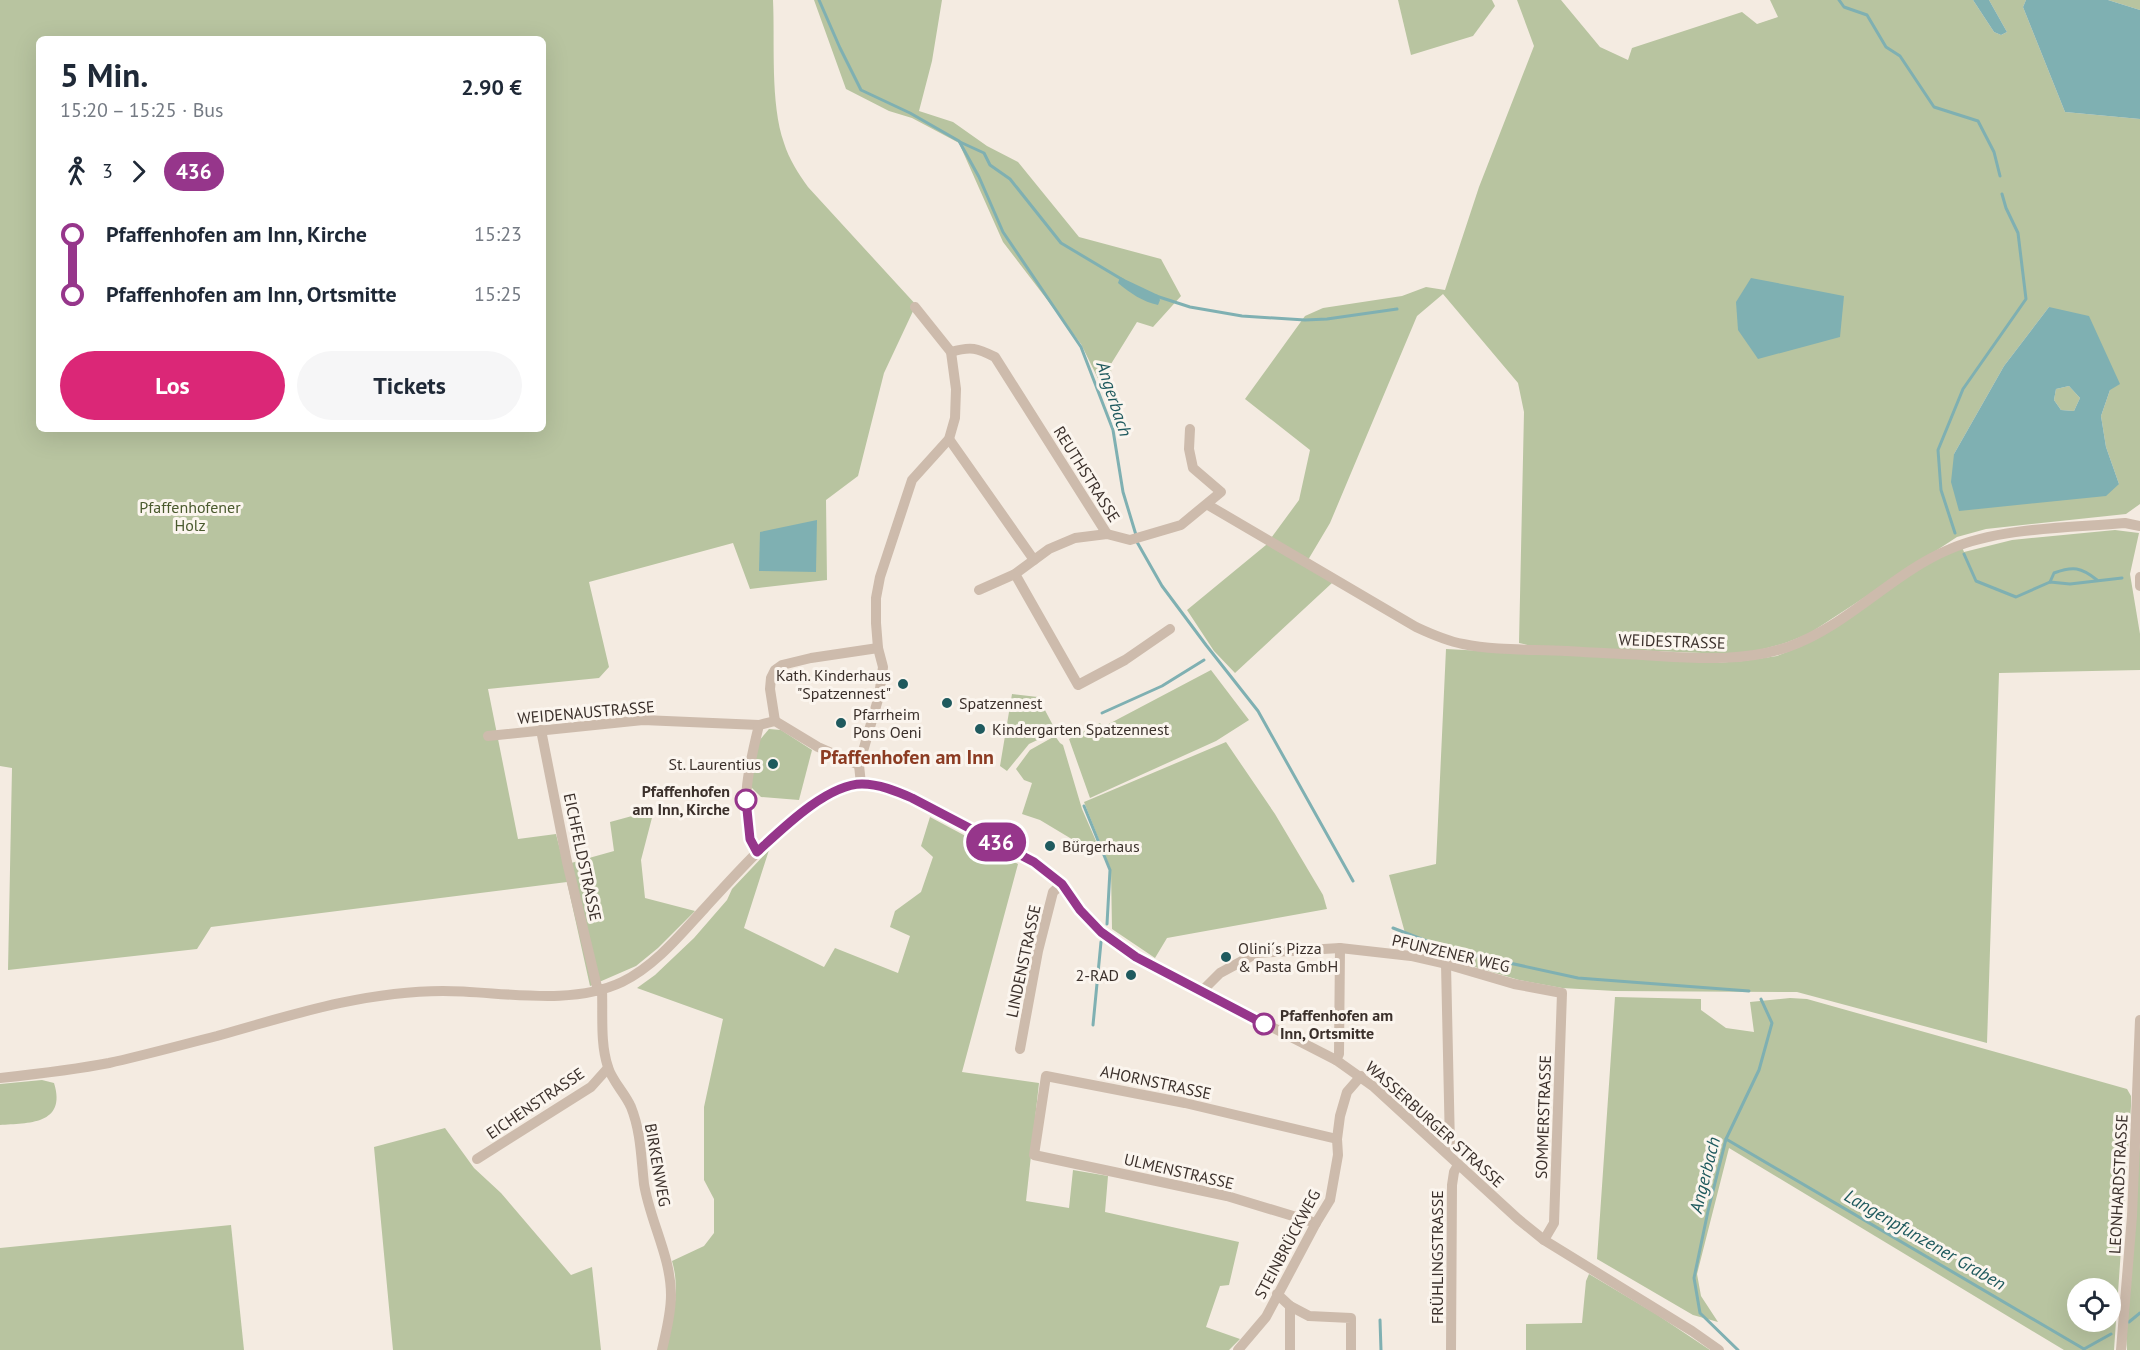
<!DOCTYPE html>
<html lang="de">
<head>
<meta charset="utf-8">
<style>
  body { margin:0; font-family:"PT Sans",sans-serif; background:#f6f6f7; color:#1f2937; height:100vh; display:flex; flex-direction:column; font-size:22px; white-space:nowrap }
  * { box-sizing:border-box; margin:0 }
  p { font-size:20px; color:#747a83 }
  .icon { flex:none; width:33px; height:33px; fill:none; stroke:currentColor; stroke-width:2; stroke-linecap:round; stroke-linejoin:round }
  .map { position:relative; flex:1; overflow:hidden }
  .panel { position:absolute; left:36px; top:36px; width:510px; height:396px; display:flex; flex-direction:column; background:#fff; border-radius:9px; box-shadow:0 6px 24px #0002 }
  .panel>* { flex:none }
  .badge { padding:0 12px; border-radius:20px; font-size:21px; line-height:39px }
  .buttons { position:absolute; left:2067px; top:1278px; display:grid; gap:12px }
  .buttons a { display:grid; place-items:center; width:54px; height:54px; border-radius:50%; background:#fff; box-shadow:0 6px 24px #0002; font-size:30px }
  .map>.badge { position:absolute; translate:-50% -50%; box-shadow:0 0 0 3px #fff }
  .legs { display:flex; align-items:center; gap:9px; height:66px; padding:0 24px; font-size:20px }
  .legs p { margin-inline-start:auto }
  .overview { display:flex; align-items:center; justify-content:space-between; height:102px; padding:0 24px }
  h1 { font-size:33px; font-weight:700; line-height:45px }
  .action { display:flex; gap:12px; margin-top:auto; padding:12px 24px }
  .action a { flex:1; height:69px; border-radius:36px; background:#db2777; color:#fff; font-size:24px; font-weight:700; line-height:69px; text-align:center }
  .action a+a { background:#f6f6f7; color:#1f2937 }
  ul { padding:0 24px; list-style:none }
  li { display:flex; align-items:center; gap:21px; height:60px; font-size:22px }
  li i { display:grid; place-items:center; width:9px; height:100%; margin:0 8px; background:currentColor }
  li i::after { content:''; width:15px; height:15px; margin:-8px; border:4px solid; border-radius:50%; background:#fff }
  li p { margin-inline-start:auto }
  li:first-child i { background:linear-gradient(#0000 50%,currentColor 0) }
  li:last-child i { background:linear-gradient(currentColor 50%,#0000 0) }
  .map>svg:first-child { display:block }
  .green { fill:#b8c4a0; fill-rule:evenodd }
  .water { fill:#7fb0b2; fill-rule:evenodd }
  .lines { fill:none; stroke-linecap:round; stroke-linejoin:round }
  .stream { stroke:#7fb0b2; stroke-width:3 }
  .minor { stroke:#cdbbac; stroke-width:10 }
  .line-1-casing { stroke:#fff; stroke-width:14 }
  .line-1 { stroke:#96368b; stroke-width:9 }
  .poi-dot { fill:#1f5a5e; stroke:#fbf5ee; stroke-width:2 }
  .stop-1-dot { fill:#fff; stroke:#96368b; stroke-width:3 }
  .labels { text-anchor:middle; stroke-width:6; stroke-linejoin:round; paint-order:stroke }
  .street-label { font-size:16px; fill:#3b302b; stroke:#fbf5ee }
  .park-label { font-size:16px; fill:#4a5a2e; stroke:#fbf5ee }
  .poi-label { font-size:16px; fill:#3b302b; stroke:#fbf5ee; text-anchor:start }
  .stop-label { font-size:16px; font-weight:bold; fill:#3b302b; stroke:#fbf5ee; text-anchor:end }
  .water-label { font-size:18px; font-style:italic; fill:#1f5a5e; stroke:#fbf5ee }
  .quarter-label { font-size:20px; font-weight:bold; fill:#8c3b22; stroke:#fbf5ee }
</style>
</head>
<body>
<div class="map">
<svg width="2140" height="1350" viewBox="0 0 2140 1350">
  <rect width="100%" height="100%" fill="#f4ebe1"/>
  <!-- green -->
  <g class="green">
    <path d="M0,0H773C775,43 770,103 784,143C789,159 798,173 808,187L918,307L914,309L884,373L858,476L826,500L827,580L750,589L733,543L589,582L609,667L599,678L488,689L518,839L556,834L564,865L614,851L610,822L654,810L641,860L645,898L695,911L658,948L636,966L590,986L567,882L211,927L197,949L8,970L12,768L0,766ZM39,39H543V429H39Z"/>
    <polygon points="814,0 942,0 932,61 919,111 953,122 987,146 1018,162 1079,237 1161,259 1181,296 1153,327 1137,322 1111,364 1112,407 1081,344 1003,242 959,143 912,118 889,111 846,89"/>
    <polygon points="1398,0 1492,0 1495,6 1473,36 1411,55"/>
    <path d="M1517,0H1561L1600,47L1628,60L1632,48L1742,12L1757,24L1778,17L1770,0H1973L1994,32L2001,35L2007,32L1989,0H2026L2023,7L2065,112L2140,119V504L2126,514L1986,529L1957,537L1810,633C1781,646 1758,652 1726,654L1532,646L1519,643L1524,412L1518,383L1443,294L1417,316L1330,523L1305,565L1332,583L1235,673L1214,651L1187,610L1266,545L1299,500L1310,450L1245,399L1305,316L1323,308L1402,296L1426,287L1445,290L1479,187L1534,46ZM2049,307L2110,390L2101,416L2106,447L2119,484L1954,454L2004,366Z"/>
    <polygon points="2108,0 2140,0 2140,10"/>
    <polygon points="2069,386 2080,398 2074,411 2061,410 2054,400 2056,389"/>
    <polygon points="2115,530 2139,533 2130,574 2140,634 2140,670 1999,673 1987,1043 1797,992 1615,991 1562,988 1519,980 1448,959 1410,951 1389,875 1436,864 1446,649 1714,663 1743,661 1777,656 1802,646 1938,557 1962,547 1964,552 2012,540"/>
    <polygon points="1211,670 1249,720 1216,741 1090,798 1069,739 1100,723 1103,727"/>
    <polygon points="1012,694 1038,697 1056,731 1029,744 1007,771 1000,766"/>
    <polygon points="769,729 781,730 812,750 799,800 761,797 750,786 758,742"/>
    <polygon points="1055,736 1060,743 1063,745 1082,809 1096,841 1090,850 1040,820 1022,814 1032,783 1024,780 1016,769 1030,750"/>
    <polygon points="1226,742 1275,814 1323,895 1327,909 1167,938 1155,958 1112,929 1111,870 1084,802"/>
    <path d="M930,817L1018,864L962,1072L1039,1083L1026,1201L1069,1208L1073,1170L1108,1176L1105,1212L1239,1242L1229,1285L1220,1286L1206,1327L1240,1339L1229,1350H666C672,1321 681,1291 672,1261L704,1246L714,1233V1199L704,1180V1107L723,1019L637,988L655,975L694,938L727,900L732,889L769,850L744,928L824,967L835,948L898,973L910,936L890,927L895,911L921,892L933,857L921,846Z"/>
    <path d="M1615,997L1701,999V1010L1726,1028L1754,1032L1750,1002L1790,998L1807,999L2127,1089L2131,1096V1106L2114,1350H2064L1729,1148L1697,1274L1701,1296L1718,1322L1693,1315L1597,1259ZM2078,1288H2110V1322H2078Z"/>
    <path d="M42,1080L54,1083C67,1125 28,1123 0,1125V1084Z"/>
    <polygon points="445,1128 474,1168 501,1193 571,1275 592,1267 601,1350 393,1350 374,1147"/>
    <polygon points="2140,1138 2140,1350 2127,1350 2126,1336"/>
    <polygon points="231,1225 244,1350 0,1350 0,1248"/>
    <polygon points="1589,1274 1656,1314 1710,1350 1526,1350 1526,1324 1582,1323 1586,1281"/>
  </g>
  <!-- water -->
  <g class="water">
    <polygon points="1973,0 1989,0 2007,32 2001,35 1994,32"/>
    <polygon points="2026,0 2108,0 2140,10 2140,119 2065,112 2023,7"/>
    <path d="M1120,277L1158,295L1160,300L1158,305C1143,302 1130,293 1118,283Z"/>
    <polygon points="1751,278 1844,296 1840,337 1758,359 1738,330 1736,302"/>
    <path d="M2049,307L2089,316L2120,384L2110,390L2101,416L2106,447L2119,484L2106,496L1959,511L1951,482L1954,454L2004,366ZM2069,386L2080,398L2074,411L2061,410L2054,400L2056,389Z"/>
    <polygon points="817,520 816,572 759,571 760,532"/>
  </g>
  <g class="lines">
    <!-- stream -->
    <g class="stream">
      <polyline points="819,0 840,48 861,90 910,113 959,141 979,177 1003,232 1081,347 1113,430 1123,492 1136,535"/>
      <polyline points="1839,0 1844,7 1867,15 1886,47 1900,56 1934,107 1978,121 1994,152 2000,176"/>
      <polyline points="960,142 984,153 990,165 1010,179 1061,243 1123,280"/>
      <polyline points="1156,296 1190,307 1242,316 1305,320 1327,319 1397,309"/>
      <polyline points="1955,533 1941,490 1938,450 1963,389 2026,299 2018,233 2006,208 2002,194"/>
      <polyline points="1137,542 1162,586 1206,645 1258,711 1353,881"/>
      <polyline points="1964,554 1976,581 2016,597 2050,582 2070,584 2122,578"/>
      <path d="M2050,582L2054,573C2073,566 2081,567 2097,580"/>
      <polyline points="1102,713 1162,686 1204,660"/>
      <polyline points="1084,806 1110,870 1107,924"/>
      <polyline points="1393,928 1450,950 1578,978 1749,991"/>
      <polyline points="1093,1025 1101,942"/>
      <polyline points="1726,1139 2084,1349 2111,1334"/>
      <polyline points="1380,1320 1381,1350"/>
      <polyline points="2129,1322 2140,1313"/>
      <polyline points="1738,1350 1700,1313 1694,1278 1708,1211 1726,1139 1759,1070 1772,1023 1761,999"/>
    </g>
    <!-- minor -->
    <g class="minor">
      <path d="M951,352C971,346 977,348 995,357L1107,534"/>
      <polyline points="949,439 1034,560"/>
      <path d="M1208,505L1416,627C1431,634 1447,641 1463,644C1496,651 1533,649 1567,651C1597,653 1627,654 1658,656C1702,659 1746,661 1788,647C1848,626 1892,573 1950,549C2000,527 2071,528 2125,523L2140,526"/>
      <polyline points="1015,574 1078,685 1125,660 1170,629"/>
      <polyline points="2140,577 2140,586"/>
      <polyline points="979,590 1015,574 1049,549 1075,538 1107,534 1130,540 1181,525 1221,492 1193,468 1189,449 1190,429"/>
      <polyline points="775,721 770,689 771,678 775,670 782,665 811,658 878,648"/>
      <polyline points="541,730 567,862 598,991"/>
      <polyline points="488,736 643,720 759,725 775,721 818,747 859,765"/>
      <polyline points="861,784 859,765 879,696 883,667 878,648 876,623 876,598 880,577 912,480 949,439 955,418 956,389 951,352 915,307"/>
      <path d="M757,852C737,812 749,766 759,725"/>
      <polyline points="1446,964 1450,1146 1447,1153"/>
      <path d="M602,989C603,1014 600,1044 608,1067C612,1081 625,1093 631,1107C641,1132 641,1157 644,1184C650,1221 671,1257 671,1295C671,1314 666,1332 662,1350"/>
      <polyline points="1201,992 1220,973 1257,953 1340,948 1411,956 1446,964 1514,984 1562,993 1554,1223 1544,1240"/>
      <polyline points="1020,1049 1038,951 1053,892 1062,884"/>
      <polyline points="1336,1060 1339,1054 1340,948"/>
      <path d="M0,1078C37,1074 73,1070 109,1063C145,1055 181,1045 217,1036C291,1015 365,991 443,991C500,991 569,1007 622,982C655,966 680,935 704,909C736,874 767,839 805,811C821,799 838,788 858,785C876,782 896,791 912,798L1034,862L1062,884L1080,910L1101,932L1136,957L1336,1060L1374,1087L1518,1219L1544,1240L1692,1331L1719,1350"/>
      <polyline points="477,1159 591,1087 608,1068"/>
      <polyline points="1316,1223 1227,1196 1034,1155 1046,1076 1185,1103 1337,1139"/>
      <polyline points="1277,1294 1290,1306 1290,1350"/>
      <polyline points="1290,1306 1309,1316 1351,1318 1351,1350"/>
      <polyline points="1238,1350 1266,1317 1316,1223 1330,1200 1338,1155 1337,1139 1340,1116 1347,1092 1361,1076"/>
      <polyline points="1451,1350 1452,1185 1454,1172 1458,1165"/>
      <polyline points="2121,1350 2132,1216 2140,1020"/>
    </g>
  </g>
  <g class="lines">
    <!-- line-1 casing -->
    <g class="line-1-casing">
      <path id="line-1" d="M746,800L750,839L757,852C781,830 827,784 862,784C879,784 896,791 912,798L1034,862L1062,884L1080,910L1101,932L1136,957L1264,1024"/>
    </g>
    <!-- line-1 -->
    <use href="#line-1" class="line-1"/>
  </g>
  <!-- markers -->
  <g class="poi-dot">
    <circle cx="903" cy="684" r="6"/>
    <circle cx="947" cy="703" r="6"/>
    <circle cx="841" cy="723" r="6"/>
    <circle cx="980" cy="729" r="6"/>
    <circle cx="773" cy="764" r="6"/>
    <circle cx="1050" cy="846" r="6"/>
    <circle cx="1226" cy="957" r="6"/>
    <circle cx="1131" cy="975" r="6"/>
  </g>
  <g class="stop-1-dot">
    <circle cx="746" cy="800" r="10"/>
    <circle cx="1264" cy="1024" r="10"/>
  </g>
  <g class="labels">
    <!-- street labels -->
    <g class="street-label">
      <text transform="translate(1087 474) rotate(58)" y="6">REUTHSTRASSE</text>
      <text transform="translate(1672 641) rotate(2)" y="6">WEIDESTRASSE</text>
      <text transform="translate(586 712) rotate(-5)" y="6">WEIDENAUSTRASSE</text>
      <text transform="translate(583 857) rotate(78)" y="6">EICHFELDSTRASSE</text>
      <text transform="translate(1451 953) rotate(13)" y="6">PFUNZENER WEG</text>
      <text transform="translate(1023 961) rotate(-78)" y="6">LINDENSTRASSE</text>
      <text transform="translate(1156 1082) rotate(12)" y="6">AHORNSTRASSE</text>
      <text transform="translate(535 1103) rotate(-34)" y="6">EICHENSTRASSE</text>
      <text transform="translate(1543 1117) rotate(-88)" y="6">SOMMERSTRASSE</text>
      <text transform="translate(1435 1124) rotate(42)" y="6">WASSERBURGER STRASSE</text>
      <text transform="translate(658 1165) rotate(80)" y="6">BIRKENWEG</text>
      <text transform="translate(1179 1171) rotate(13)" y="6">ULMENSTRASSE</text>
      <text transform="translate(2118 1184) rotate(-87)" y="6">LEONHARDSTRASSE</text>
      <text transform="translate(1287 1244) rotate(-62)" y="6">STEINBRÜCKWEG</text>
      <text transform="translate(1437 1257) rotate(-90)" y="6">FRÜHLINGSTRASSE</text>
    </g>
    <!-- park labels -->
    <g class="park-label">
      <text x="190" y="513">Pfaffenhofener<tspan x="190" dy="18">Holz</tspan></text>
    </g>
    <!-- poi labels -->
    <g class="poi-label">
      <text x="891" y="681" text-anchor="end">Kath. Kinderhaus<tspan x="891" dy="18">"Spatzennest"</tspan></text>
      <text x="959" y="709">Spatzennest</text>
      <text x="853" y="720">Pfarrheim<tspan x="853" dy="18">Pons Oeni</tspan></text>
      <text x="992" y="735">Kindergarten Spatzennest</text>
      <text x="761" y="770" text-anchor="end">St. Laurentius</text>
      <text x="1062" y="852">Bürgerhaus</text>
      <text x="1238" y="954">Olini´s Pizza<tspan x="1238" dy="18">&amp; Pasta GmbH</tspan></text>
      <text x="1119" y="981" text-anchor="end">2-RAD</text>
    </g>
    <!-- stop labels -->
    <g class="stop-label">
      <text x="730" y="797">Pfaffenhofen<tspan x="730" dy="18">am Inn, Kirche</tspan></text>
      <text x="1280" y="1021" text-anchor="start">Pfaffenhofen am<tspan x="1280" dy="18">Inn, Ortsmitte</tspan></text>
    </g>
    <!-- water labels -->
    <g class="water-label">
      <text transform="translate(1114 399) rotate(72)" y="6">Angerbach</text>
      <text transform="translate(1705 1175) rotate(-76)" y="6">Angerbach</text>
      <text transform="translate(1925 1240) rotate(30)" y="6">Langenpfunzener Graben</text>
    </g>
    <!-- quarter labels -->
    <g class="quarter-label">
      <text x="907" y="764">Pfaffenhofen am Inn</text>
    </g>
  </g>
</svg>
<div class="buttons">
<a><svg class="icon" aria-label="locate" viewBox="0 0 24 24"><circle cx="12" cy="12" r="6"/><path d="M12 2v4M12 18v4M2 12h4M18 12h4"/></svg></a>
</div>
<b class="badge" style="left:996px;top:842px;background:#96368b;color:#fff">436</b>
<section class="panel">
<div class="overview"><div><h1>5 Min.</h1><p>15:20 – 15:25 · Bus</p></div><b>2.90 €</b></div>
<div class="legs"><svg class="icon" aria-label="walk" viewBox="0 0 24 24"><circle cx="13" cy="4" r="2"/><path d="M13 8l-2 6 4 7M11 14l-3 7M7 12l3-4h3l4 4"/></svg>3<svg class="icon" aria-label="forward" viewBox="0 0 24 24"><path d="M9 5l7 7-7 7"/></svg><b class="badge" style="background:#96368b;color:#fff">436</b></div>
<ul>
<li><i style="color:#96368b"></i><b>Pfaffenhofen am Inn, Kirche</b><p>15:23</p></li>
<li><i style="color:#96368b"></i><b>Pfaffenhofen am Inn, Ortsmitte</b><p>15:25</p></li>
</ul>
<div class="action"><a>Los</a><a>Tickets</a></div>
</section>
</div>
</body>
</html>
